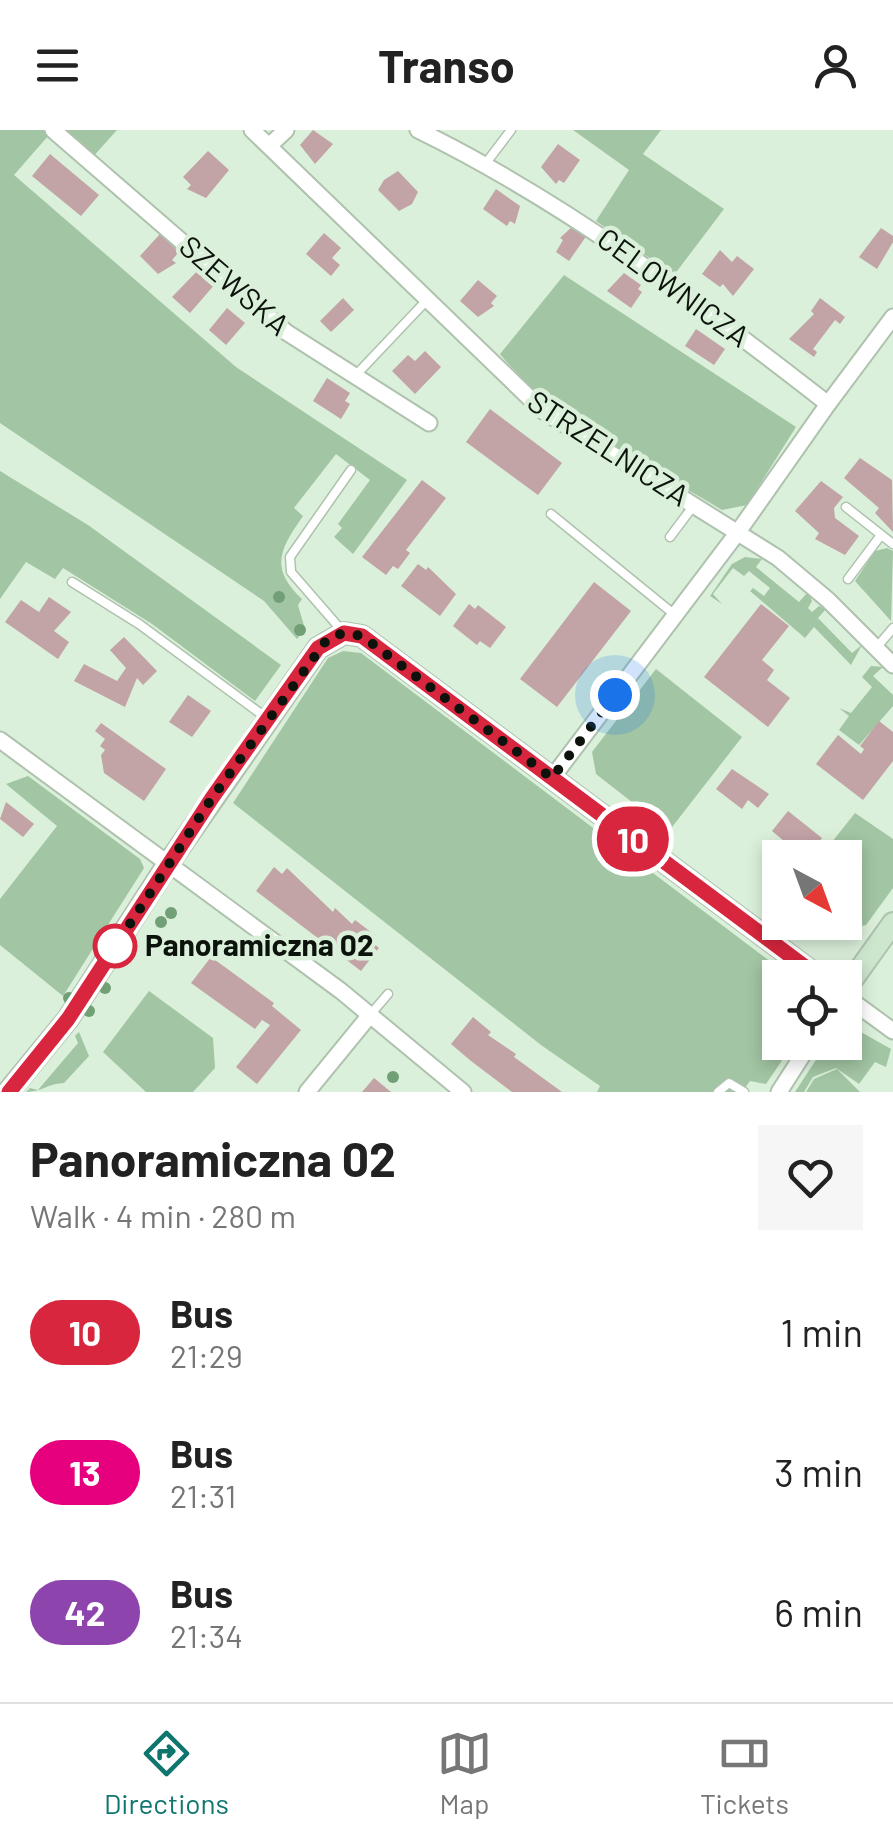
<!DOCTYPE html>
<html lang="en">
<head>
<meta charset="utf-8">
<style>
  body { margin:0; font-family:Barlow,sans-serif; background:#f6f6f6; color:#222; height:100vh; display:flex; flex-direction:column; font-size:38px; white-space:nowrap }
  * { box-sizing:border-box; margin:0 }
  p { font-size:32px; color:#767676 }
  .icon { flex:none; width:55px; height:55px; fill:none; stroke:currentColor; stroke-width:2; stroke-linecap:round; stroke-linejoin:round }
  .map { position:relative; height:962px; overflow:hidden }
  .details { display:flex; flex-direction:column; background:#fff; flex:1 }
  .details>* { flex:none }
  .badge { padding:0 20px; border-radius:32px; font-size:35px; line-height:65px }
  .needle { width:65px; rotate:139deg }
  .buttons { position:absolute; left:762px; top:710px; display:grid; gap:20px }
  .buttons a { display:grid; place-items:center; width:100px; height:100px; border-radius:0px; background:#fff; box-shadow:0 5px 15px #0003; font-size:50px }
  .you { position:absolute; width:50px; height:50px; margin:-25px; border:8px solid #fff; border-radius:50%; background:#1a73e8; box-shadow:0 0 0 15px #1a73e833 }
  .map>.badge { position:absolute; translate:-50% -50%; box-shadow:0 0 0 5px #fff }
  .round { display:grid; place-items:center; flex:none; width:105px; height:105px; border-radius:0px; background:#f6f6f6 }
  .overview { display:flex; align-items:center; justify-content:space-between; height:170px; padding:0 30px }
  h1 { font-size:48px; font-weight:700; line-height:75px }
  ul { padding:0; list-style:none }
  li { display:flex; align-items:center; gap:30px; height:140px; padding:0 30px }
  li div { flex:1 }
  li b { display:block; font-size:38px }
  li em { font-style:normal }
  li .badge { min-width:110px; font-weight:700; text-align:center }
  header { display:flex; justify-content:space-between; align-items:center; height:130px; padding:0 30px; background:#fff; font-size:45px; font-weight:700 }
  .tabs { display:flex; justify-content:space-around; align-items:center; height:140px; border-top:2px solid #e0e0e0; background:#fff; font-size:28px; color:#767676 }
  .tabs a { display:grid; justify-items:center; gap:5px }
  .tabs .current { color:#0f766e }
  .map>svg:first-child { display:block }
  .green { fill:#a2c5a3 }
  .building { fill:#c2a3a6 }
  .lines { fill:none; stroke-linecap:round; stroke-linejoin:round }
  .lane-casing { stroke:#aec2ae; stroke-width:11 }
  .street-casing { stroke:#aec2ae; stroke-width:19 }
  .secondary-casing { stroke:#aec2ae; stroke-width:24 }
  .lane { stroke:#fff; stroke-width:8 }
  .street { stroke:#fff; stroke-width:15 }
  .secondary { stroke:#cde6ce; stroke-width:20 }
  .tree { fill:#71a076 }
  .line-casing { stroke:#fff; stroke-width:22 }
  .line { stroke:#d7263d; stroke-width:15 }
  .walk { stroke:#0c130c; stroke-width:10; stroke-dasharray:0 18 }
  .stop-dot { fill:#fff; stroke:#d7263d; stroke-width:5 }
  .labels { text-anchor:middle; stroke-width:9; stroke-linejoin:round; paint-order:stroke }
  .street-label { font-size:30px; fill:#0c130c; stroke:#dbf0db }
  .stop-label { font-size:30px; font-weight:bold; fill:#0c130c; stroke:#dbf0db; text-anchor:start }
</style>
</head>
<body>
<header><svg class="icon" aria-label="menu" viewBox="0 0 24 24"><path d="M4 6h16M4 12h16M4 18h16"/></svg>Transo<svg class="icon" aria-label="person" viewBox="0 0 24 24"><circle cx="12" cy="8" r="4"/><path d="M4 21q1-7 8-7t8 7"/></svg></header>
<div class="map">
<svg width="893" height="962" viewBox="0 0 893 962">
  <rect width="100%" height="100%" fill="#dbf0db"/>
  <!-- green -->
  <g class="green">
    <path d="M0,0H43L49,5L14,45L236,237L407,350L353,424L334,407L342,398L338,394L370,350L336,324L294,378L303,386C280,419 269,438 302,469L298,475L305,499L297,509L264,471L0,293Z"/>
    <polygon points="58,0 117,0 91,29"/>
    <polygon points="573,0 661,0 643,24 724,79 674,145 596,91 629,40"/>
    <path d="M564,145L796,297L747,375L722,380C647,334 555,293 500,224Z"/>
    <polygon points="0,341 88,395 281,535 255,571 152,494 63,438 55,449 26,432 0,469"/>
    <polygon points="887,418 893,421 891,491 855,451 875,421"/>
    <polygon points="745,427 762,429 756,437 799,472 808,462 812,471 808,478 812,482 819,476 826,479 818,488 852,523 862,515 851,535 814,497 805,508 750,461 753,458 764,466 770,458 749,441 744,446 733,438 713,464 722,474 710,466 732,434"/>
    <polygon points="343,521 361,523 791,847 780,848 780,912 794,913 766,954 750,951 742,962 597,962 600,956 541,915 233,673 328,528"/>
    <polygon points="871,536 883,537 873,546 893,565 893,576 859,615 839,600 849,586 839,578 851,583 872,557 862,547"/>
    <polygon points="656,539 742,607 669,701 596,644 592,622"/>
    <polygon points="28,646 140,729 144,738 63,866 0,815 0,769 57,696 6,654"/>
    <polygon points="855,683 893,709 893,758 866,795 825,804 809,793 845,792 845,728 820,727"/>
    <polygon points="149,861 213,908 215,938 193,962 146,962 103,922"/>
    <polygon points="845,893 891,919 886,937 875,932 859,954 836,938 813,947 804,962 795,962 827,913 845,912"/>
    <path d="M79,902L89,926L64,953C49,953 42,962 26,962L30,958L38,960L78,913L75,906Z"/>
    <polygon points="837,939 860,962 806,962 814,949"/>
  </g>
  <!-- building -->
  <g class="building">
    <polygon points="313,0 333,14 315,34 300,15"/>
    <polygon points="558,14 580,30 564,53 559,50 556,54 541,37"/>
    <polygon points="208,21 229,40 206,68 187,59 191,55 183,47"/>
    <polygon points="50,24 99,65 81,86 32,46"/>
    <polygon points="398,41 418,62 412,74 399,81 378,60 384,50"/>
    <polygon points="496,59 520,76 515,94 510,91 507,96 483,79"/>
    <polygon points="574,95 587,105 569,131 556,122 563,110 560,108"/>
    <polygon points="881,98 893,106 893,112 877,139 859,127"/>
    <polygon points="324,103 341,118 332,128 340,135 331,146 306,124"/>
    <polygon points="160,104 179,122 172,130 176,133 158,144 140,126"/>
    <polygon points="720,120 732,132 737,126 754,139 733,166 723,154 720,157 702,144"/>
    <polygon points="203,135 216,153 190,183 172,167"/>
    <polygon points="624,143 641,155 638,159 642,162 631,178 607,161"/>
    <polygon points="478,150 497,166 491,173 494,176 478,187 460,171"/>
    <polygon points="343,168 354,180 331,202 320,191"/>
    <polygon points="820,168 845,187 840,194 835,190 813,219 817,222 814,227 789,209 814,184 811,181"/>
    <polygon points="227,178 245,193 226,215 209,200"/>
    <polygon points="696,199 725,219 714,235 685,216"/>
    <polygon points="425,221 441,237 415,264 392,241 408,225 415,231"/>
    <polygon points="327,248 350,263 345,271 350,274 341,289 313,271"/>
    <polygon points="490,279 562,333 538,365 466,312"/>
    <polygon points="860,328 892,350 893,402 875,383 879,378 844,348"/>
    <polygon points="422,350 446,368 406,420 410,423 398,439 393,436 386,445 362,427"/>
    <polygon points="821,351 843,367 834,378 835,388 859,406 845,425 815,409 819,403 795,381"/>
    <polygon points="418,434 426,440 428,437 456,464 440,486 401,456"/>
    <polygon points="594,452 631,481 557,577 520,549"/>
    <polygon points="49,467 71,482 54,501 69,512 58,529 5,492 21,470 39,482"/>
    <polygon points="469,474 475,479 478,475 506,497 490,518 480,511 477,515 453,496"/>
    <polygon points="761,474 789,496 762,530 774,540 767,550 790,568 768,597 704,547"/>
    <polygon points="124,507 157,541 143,555 137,548 125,577 74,551 84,534 117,551 126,538 110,520"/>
    <polygon points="188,565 211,581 192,607 169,592"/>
    <polygon points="879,591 893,602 893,631 863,670 816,634 838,605 861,624 864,619 860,616"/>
    <polygon points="101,593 166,639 144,671 104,643 101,625 105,620 100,616 105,609 95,601"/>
    <polygon points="732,639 769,664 758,678 748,670 742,679 716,659"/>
    <polygon points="6,672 34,694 23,707 0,689"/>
    <polygon points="788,681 822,708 805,728 793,728 787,722 791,717 772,701"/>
    <polygon points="274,737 282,744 287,738 333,782 335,778 352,794 355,790 375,805 371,811 379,818 361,841 256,761"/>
    <polygon points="211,827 274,873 272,876 301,900 257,954 236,937 270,895 262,890 255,899 191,853"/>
    <polygon points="473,887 491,902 488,905 516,924 514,927 562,962 512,962 471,931 451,914"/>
    <polygon points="374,948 391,962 362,962"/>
  </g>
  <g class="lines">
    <!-- lane casing -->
    <g class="lane-casing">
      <g id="lane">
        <polyline points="486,33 511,0"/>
        <polyline points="355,246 427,170"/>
        <polyline points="846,377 893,414"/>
        <polyline points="551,384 675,485"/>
        <polyline points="670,407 694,375"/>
        <polyline points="848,449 881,405"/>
        <polyline points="72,452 139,494 268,589"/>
        <polyline points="344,503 291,442 290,427 351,340"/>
        <polyline points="877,517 893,498"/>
        <polyline points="370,885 388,864"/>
        <polyline points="718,962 729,953 744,962"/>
      </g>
    </g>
    <!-- street casing -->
    <g class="street-casing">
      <g id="street">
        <polyline points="53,0 286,202 429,293"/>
        <polyline points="252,0 543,281 778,428 828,470 893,535"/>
        <path d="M418,0C567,73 697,172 828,274L893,187"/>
        <polyline points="269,16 286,0"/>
        <polyline points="0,610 341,861 463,962"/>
        <polyline points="552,648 738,402 828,274"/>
        <polyline points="845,866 893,901"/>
        <polyline points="307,962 370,885"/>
        <polyline points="779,962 811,912"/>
      </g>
    </g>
    <!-- secondary casing -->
    <g class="secondary-casing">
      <g id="secondary">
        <polyline points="845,860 893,793"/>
        <polyline points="8,962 68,889 168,734 318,518 344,503 362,506 820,848"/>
      </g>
    </g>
    <!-- lane -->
    <use href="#lane" class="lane"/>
    <!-- street -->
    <use href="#street" class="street"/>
    <!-- secondary -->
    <use href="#secondary" class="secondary"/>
  </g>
  <!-- trees -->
  <g class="tree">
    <circle cx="279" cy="467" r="6"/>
    <circle cx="300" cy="500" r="6"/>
    <circle cx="171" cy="783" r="6"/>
    <circle cx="161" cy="792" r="6"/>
    <circle cx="105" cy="858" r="6"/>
    <circle cx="69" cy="868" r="6"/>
    <circle cx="89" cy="881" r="6"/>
    <circle cx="393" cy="947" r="6"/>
  </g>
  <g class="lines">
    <!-- line casing -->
    <g class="line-casing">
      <polyline id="line" points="9,962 68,889 212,668 318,518 344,503 362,506 820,848"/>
    </g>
    <!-- line -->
    <use href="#line" class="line"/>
    <!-- walk -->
    <polyline class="walk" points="115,816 113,820 212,668 328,508 344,503 362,506 552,648 615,565"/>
  </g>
  <!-- markers -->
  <circle class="stop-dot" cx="115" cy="816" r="20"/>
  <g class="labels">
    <!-- street labels -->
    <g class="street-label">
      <text transform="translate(234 156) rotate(41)" y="10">SZEWSKA</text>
      <text transform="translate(673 158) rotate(36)" y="10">CELOWNICZA</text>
      <text transform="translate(608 319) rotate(33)" y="10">STRZELNICZA</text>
    </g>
    <!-- stop labels -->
    <g class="stop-label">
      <text x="145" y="826">Panoramiczna 02</text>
    </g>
  </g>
</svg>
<div class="buttons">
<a><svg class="needle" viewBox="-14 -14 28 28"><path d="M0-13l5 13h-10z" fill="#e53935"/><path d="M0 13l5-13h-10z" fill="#767676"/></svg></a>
<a><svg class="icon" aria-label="locate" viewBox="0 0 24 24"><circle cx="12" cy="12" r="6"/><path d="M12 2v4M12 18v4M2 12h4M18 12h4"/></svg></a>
</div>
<div class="you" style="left:615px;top:565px"></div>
<b class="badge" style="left:633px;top:709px;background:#d7263d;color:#fff">10</b>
</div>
<section class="details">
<div class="overview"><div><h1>Panoramiczna 02</h1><p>Walk · 4 min · 280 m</p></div><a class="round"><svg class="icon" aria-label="heart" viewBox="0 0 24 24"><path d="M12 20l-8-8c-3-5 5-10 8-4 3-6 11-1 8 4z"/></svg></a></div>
<ul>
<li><span class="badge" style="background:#d7263d;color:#fff">10</span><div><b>Bus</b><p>21:29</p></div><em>1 min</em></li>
<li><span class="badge" style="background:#e6007e;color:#fff">13</span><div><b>Bus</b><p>21:31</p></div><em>3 min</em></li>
<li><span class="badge" style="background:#8e44ad;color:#fff">42</span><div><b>Bus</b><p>21:34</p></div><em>6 min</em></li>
</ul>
</section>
<nav class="tabs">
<a class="current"><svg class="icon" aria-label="directions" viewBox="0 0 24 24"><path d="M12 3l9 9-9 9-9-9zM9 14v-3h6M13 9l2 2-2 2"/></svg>Directions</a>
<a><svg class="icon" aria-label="map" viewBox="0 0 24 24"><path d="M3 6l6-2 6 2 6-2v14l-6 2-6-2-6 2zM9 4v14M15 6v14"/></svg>Map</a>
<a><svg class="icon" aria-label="tickets" viewBox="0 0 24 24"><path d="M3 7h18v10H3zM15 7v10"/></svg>Tickets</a>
</nav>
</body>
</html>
